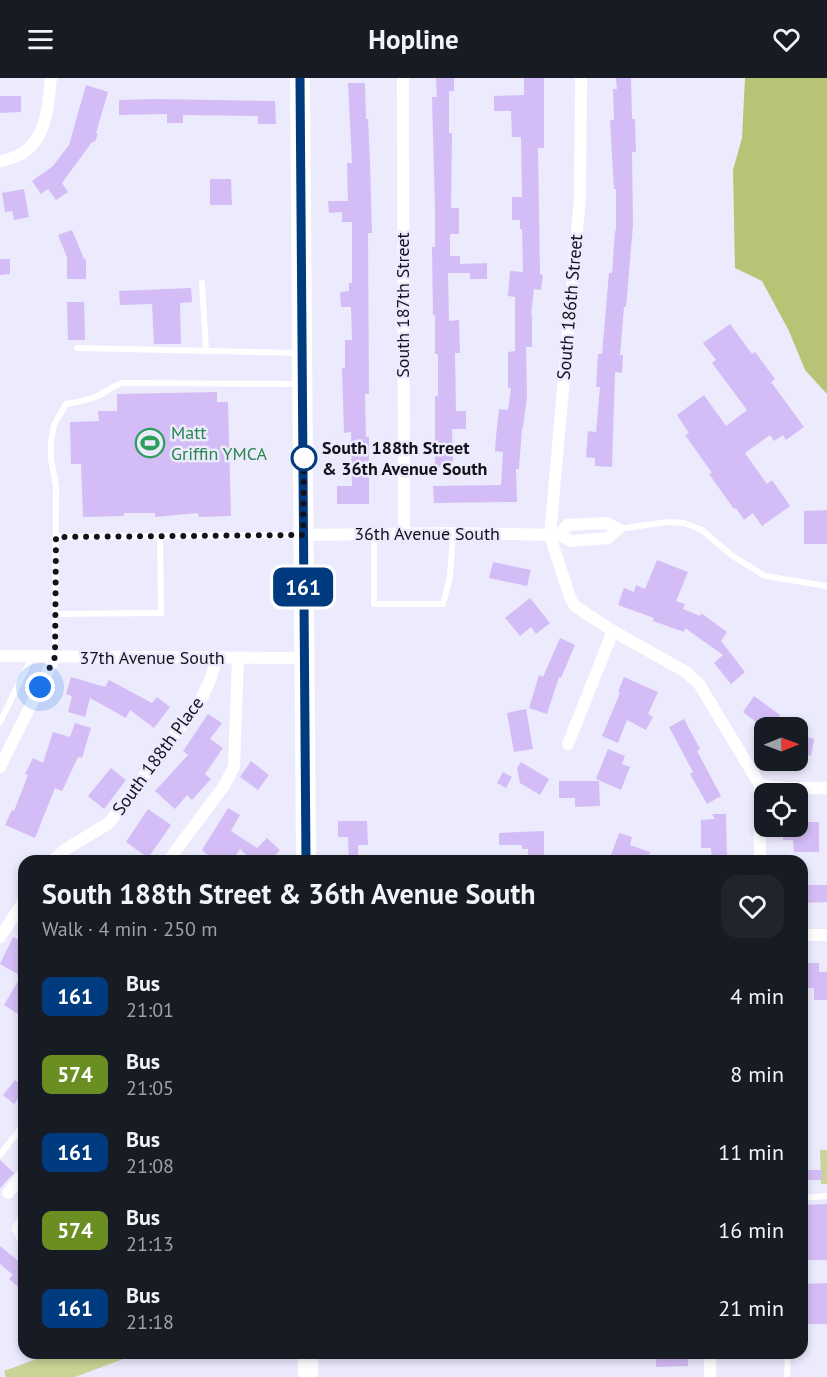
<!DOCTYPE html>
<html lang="en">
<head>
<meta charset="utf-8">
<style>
  body { margin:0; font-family:"PT Sans",sans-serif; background:#20242c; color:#f1f3f6; height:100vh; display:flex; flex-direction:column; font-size:22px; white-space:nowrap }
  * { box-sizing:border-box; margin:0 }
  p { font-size:20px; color:#9ea1a6 }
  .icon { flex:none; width:33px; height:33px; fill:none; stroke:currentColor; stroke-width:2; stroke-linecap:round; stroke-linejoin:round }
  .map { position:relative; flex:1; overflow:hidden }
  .panel { position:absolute; left:18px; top:777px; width:790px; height:504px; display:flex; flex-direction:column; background:#171b24; border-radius:18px; box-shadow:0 3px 9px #0003 }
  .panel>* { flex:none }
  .badge { padding:0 12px; border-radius:9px; font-size:21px; line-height:39px }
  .needle { width:39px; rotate:89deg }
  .tools { position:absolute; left:754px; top:639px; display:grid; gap:12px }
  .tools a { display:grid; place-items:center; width:54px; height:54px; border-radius:12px; background:#171b24; box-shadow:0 3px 9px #0003; font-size:30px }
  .you { position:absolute; width:30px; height:30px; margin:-15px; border:4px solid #fff; border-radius:50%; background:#1a73e8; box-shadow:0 0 0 9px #1a73e833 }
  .map>.badge { position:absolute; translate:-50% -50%; box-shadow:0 0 0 3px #fff }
  .round { display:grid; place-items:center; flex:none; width:63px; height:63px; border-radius:18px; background:#20242c }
  .headline { display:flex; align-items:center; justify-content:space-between; height:102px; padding:0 24px }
  h1 { font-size:28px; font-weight:800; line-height:45px }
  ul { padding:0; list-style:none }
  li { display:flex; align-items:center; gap:18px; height:78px; padding:0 24px }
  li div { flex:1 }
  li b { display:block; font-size:22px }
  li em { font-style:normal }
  li .badge { min-width:66px; font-weight:700; text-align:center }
  header { display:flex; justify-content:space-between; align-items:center; height:78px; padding:0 24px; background:#171b24; font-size:27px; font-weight:800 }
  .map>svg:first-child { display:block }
  .green { fill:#cad496 }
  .forest { fill:#b7c375 }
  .building { fill:#d4bdf6 }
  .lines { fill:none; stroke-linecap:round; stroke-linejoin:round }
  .service { stroke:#fff; stroke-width:6 }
  .minor { stroke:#fff; stroke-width:12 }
  .primary { stroke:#fff; stroke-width:20 }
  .line-casing { stroke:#fff; stroke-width:14 }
  .line { stroke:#003b80; stroke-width:9 }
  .walk { stroke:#13121a; stroke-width:6; stroke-dasharray:0 10.8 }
  .stop-dot { fill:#fff; stroke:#003b80; stroke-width:3 }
  .labels { text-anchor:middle; stroke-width:5; stroke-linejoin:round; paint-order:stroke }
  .street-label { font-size:18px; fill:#13121a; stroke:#eceafd }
  .leisure-label { font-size:18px; fill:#27864d; stroke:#eceafd; text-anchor:start }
  .stop-label { font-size:18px; font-weight:bold; fill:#13121a; stroke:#eceafd; text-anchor:start }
</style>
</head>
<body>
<header><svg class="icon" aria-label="menu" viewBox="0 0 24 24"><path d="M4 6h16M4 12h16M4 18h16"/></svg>Hopline<svg class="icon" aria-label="heart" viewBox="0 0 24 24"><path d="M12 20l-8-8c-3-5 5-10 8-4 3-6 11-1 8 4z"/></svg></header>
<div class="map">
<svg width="827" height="1299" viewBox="0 0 827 1299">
  <rect width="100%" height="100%" fill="#eceafd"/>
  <!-- green -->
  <g class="green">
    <polygon points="820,1072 827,1072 827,1106 821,1106"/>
    <polygon points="53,1275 133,1275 134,1277 75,1299 6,1299 4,1293"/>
  </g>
  <!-- forest -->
  <polygon class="forest" points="745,0 827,0 827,316 805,292 789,253 762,203 735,190 733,92 742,60"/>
  <!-- building -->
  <g class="building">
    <polygon points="436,0 454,0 454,13 449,13 449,55 452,55 451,130 459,130 459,156 450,156 450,178 460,178 460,186 487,185 487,201 470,201 470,195 448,195 449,243 459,242 460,275 455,275 456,333 466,333 466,351 452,351 453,388 435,389 435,318 438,318 438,276 435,276 435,237 433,237 432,169 435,169 435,130 432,19 437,19"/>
    <polygon points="524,0 544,0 544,70 538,70 540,196 543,197 541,212 534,211 531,237 532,237 532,269 526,269 527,318 523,350 522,350 519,391 516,391 517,424 434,425 433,408 501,407 503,374 495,373 496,358 499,331 508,332 511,310 508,310 508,274 515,273 515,219 508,218 510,193 523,194 522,151 520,151 520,142 512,142 512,119 522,119 521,59 512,59 511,33 494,33 494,18 524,17"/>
    <polygon points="616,0 631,0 632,41 635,41 636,74 632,74 633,147 626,229 624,229 620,277 623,277 622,295 615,294 612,389 595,388 595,380 586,379 588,353 596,354 600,309 596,309 598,276 602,276 609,195 612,195 615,153 616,153 616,111 614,111 610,42 614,42 613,11 617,11"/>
    <polygon points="348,5 365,5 366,41 368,41 370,84 372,155 368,155 369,316 365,316 366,359 369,359 369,426 337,426 337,408 352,408 351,354 344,355 342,290 345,290 345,262 352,262 351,229 341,229 340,214 349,213 349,205 352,205 352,144 342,144 342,134 329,135 328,123 348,123 347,85 352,85"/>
    <polygon points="86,7 108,14 96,55 98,55 95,64 92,64 62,105 68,114 56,122 48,111 41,116 32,103 53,88 69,67"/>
    <polygon points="0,18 21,18 21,34 0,35"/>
    <polygon points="156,21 275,23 276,46 258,46 258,38 183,37 183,45 167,45 167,36 119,37 119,22"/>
    <polygon points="210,101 231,101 232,127 210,127"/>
    <polygon points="24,111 29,139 14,142 12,133 5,134 2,115"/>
    <polygon points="72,152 84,181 86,181 86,201 67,201 67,179 58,157"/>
    <polygon points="0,181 10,181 10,196 0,197"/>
    <polygon points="191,210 192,224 180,225 181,266 154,266 152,226 120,227 119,213"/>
    <polygon points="67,224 84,224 85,262 68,262"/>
    <polygon points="730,246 752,276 755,274 775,301 771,304 804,349 786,362 783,357 774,363 770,357 745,375 767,406 772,402 790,428 762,448 753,435 744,442 736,430 734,431 709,396 712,395 685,357 689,355 677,337 704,317 726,348 747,332 712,285 716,282 703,265"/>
    <polygon points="217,314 217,324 228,324 231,438 199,439 198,435 155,439 155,435 124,435 124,438 83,439 81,386 71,386 70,344 99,343 98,333 117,333 117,316"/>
    <polygon points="827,432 827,466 804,466 804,433"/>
    <polygon points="657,482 688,494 676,523 685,526 683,531 700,538 701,535 727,554 721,563 745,594 731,606 714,585 723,577 685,550 684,554 653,543 654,540 618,527 624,510 634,514 636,507 645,511"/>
    <polygon points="493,484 531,492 527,508 489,500"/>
    <polygon points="530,520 550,545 536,556 531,549 520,558 505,540"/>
    <polygon points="560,560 575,567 561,600 559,599 547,636 529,630 539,597 543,599"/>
    <polygon points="71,599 105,609 109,602 152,625 157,619 170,629 154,650 130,632 126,640 90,620 85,639 68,634 72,618 66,616"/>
    <polygon points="624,599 658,614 648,636 653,639 646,652 627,642 618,665 602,658 620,615 618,614"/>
    <polygon points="754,618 780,637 771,650 764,650 743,634"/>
    <polygon points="526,631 533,671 514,674 507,635"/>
    <polygon points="208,636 222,645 210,661 223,670 205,696 211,701 192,722 187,717 175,731 155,713 188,677 183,673"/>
    <polygon points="684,641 700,671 697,673 721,718 707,726 690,696 693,694 669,649"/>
    <polygon points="75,645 91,650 82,680 78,679 62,713 55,710 35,760 5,747 12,732 14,733 28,697 25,696 33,680 43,685 53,654 70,659"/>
    <polygon points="798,657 814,661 811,678 798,675"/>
    <polygon points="608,671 625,678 622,686 630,689 621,712 596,701"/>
    <polygon points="251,683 269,697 258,712 240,699"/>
    <polygon points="521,684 549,701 540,717 520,705 517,690"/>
    <polygon points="111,690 126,702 104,731 88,718"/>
    <polygon points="503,694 512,699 506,710 497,705"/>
    <polygon points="559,703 599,703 600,728 575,729 575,720 559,720"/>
    <polygon points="228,730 240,737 231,753 257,770 267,760 280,772 269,783 253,783 240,771 232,783 204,783 208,777 202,772"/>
    <polygon points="148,731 171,747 148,780 126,764"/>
    <polygon points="712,736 726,736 727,783 712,783 711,770 701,770 701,742 715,741"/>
    <polygon points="338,743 367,743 368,767 358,767 358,783 349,783 348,759 338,759"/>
    <polygon points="798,744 819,744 819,774 794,774 793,762 783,762 783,748 798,748"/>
    <polygon points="544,753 544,783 528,783 528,771 522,771 522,767 499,767 499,755"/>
    <polygon points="619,755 632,759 630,767 650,774 647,783 609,783"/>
    <polygon points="802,807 827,807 827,824 802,825"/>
    <polygon points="13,859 24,865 24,926 18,936 4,927 21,898 0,886"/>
    <polygon points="802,885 819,885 819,894 827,894 827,922 814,922 814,910 802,910"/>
    <polygon points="15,1002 24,1009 24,1014 14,1026 3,1017"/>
    <polygon points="0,1082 14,1095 0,1110"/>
    <rect x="802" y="1092" width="20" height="10"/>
    <polygon points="827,1126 827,1182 802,1182 803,1127"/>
    <polygon points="0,1168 22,1186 24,1185 24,1214 9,1201 13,1197 0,1186"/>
    <polygon points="827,1205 827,1246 805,1246 805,1238 802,1238 802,1206"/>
    <polygon points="656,1275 688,1275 688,1288 656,1289"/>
  </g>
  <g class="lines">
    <!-- service -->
    <g class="service">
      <polyline points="202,205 206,273"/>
      <polyline points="77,270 299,275"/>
      <polyline points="618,451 668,444 684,445 702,452 731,477 765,498 827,508"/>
      <polyline points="374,456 374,526 443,526 450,499 453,455"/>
      <polyline points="56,459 301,457"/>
      <polyline points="55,536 161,535 160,458"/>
      <path d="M55,579L56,408L51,381V363L54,347L66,326C76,324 86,323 95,319C105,315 112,308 122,305L300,306"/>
      <polyline points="0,644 32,579"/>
      <polyline points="0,1077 24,1046"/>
      <polyline points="802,1120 827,1118"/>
      <polyline points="787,1299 788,1275"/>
    </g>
    <!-- minor -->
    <g class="minor">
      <polyline points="403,0 404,455"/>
      <polyline points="581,0 580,120 550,458 570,519 575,528 613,553 686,594 699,606 760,707"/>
      <path d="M0,83C46,76 47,36 51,0"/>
      <polygon points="607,445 618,451 608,460 571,463 559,457 567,447"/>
      <polyline points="303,457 453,455 559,457"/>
      <polyline points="0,578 303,580"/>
      <polyline points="568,666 613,553"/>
      <polyline points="0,689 55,579"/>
      <polyline points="760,707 760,783"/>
      <polyline points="760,707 783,710 827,710"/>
      <polyline points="52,783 66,771 109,745 202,620 210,602 217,580"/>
      <polyline points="168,783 224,708 234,689 238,580"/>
      <polyline points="802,857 827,857"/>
      <polyline points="0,859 24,823"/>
      <polyline points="8,1115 24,1095"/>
      <polyline points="24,1140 18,1151 24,1162"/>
      <polyline points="710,1299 710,1275"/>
    </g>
    <!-- primary -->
    <g class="primary">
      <polyline points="300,0 306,783"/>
      <polyline points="308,1275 308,1299"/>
    </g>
  </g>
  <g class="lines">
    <!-- line casing -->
    <g class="line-casing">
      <polyline id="line" points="300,0 306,783"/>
    </g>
    <!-- line -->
    <use href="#line" class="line"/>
    <!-- walk -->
    <polyline class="walk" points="40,609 55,579 56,459 303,457 304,380"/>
  </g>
  <!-- icons -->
  <defs>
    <g id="stadium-ring" transform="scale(1.5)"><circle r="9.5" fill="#eceafd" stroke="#2e9e5b" stroke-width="1.5"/><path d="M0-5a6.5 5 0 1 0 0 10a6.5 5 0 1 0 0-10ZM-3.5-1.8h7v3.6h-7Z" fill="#2e9e5b"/></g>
  </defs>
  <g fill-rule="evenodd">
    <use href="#stadium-ring" x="150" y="365"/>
  </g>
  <!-- markers -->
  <circle class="stop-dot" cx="304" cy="380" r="12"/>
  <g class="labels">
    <!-- street labels -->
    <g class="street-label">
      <text transform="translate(403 227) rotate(-90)" y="6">South 187th Street</text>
      <text transform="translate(570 229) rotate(-85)" y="6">South 186th Street</text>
      <text x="427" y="462">36th Avenue South</text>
      <text x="152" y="586">37th Avenue South</text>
      <text transform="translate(158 678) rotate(-54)" y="6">South 188th Place</text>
    </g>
    <!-- leisure labels -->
    <g class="leisure-label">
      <text x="171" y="361">Matt<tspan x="171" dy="21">Griffin YMCA</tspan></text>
    </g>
    <!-- stop labels -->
    <g class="stop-label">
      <text x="322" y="376">South 188th Street<tspan x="322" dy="21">&amp; 36th Avenue South</tspan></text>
    </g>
  </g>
</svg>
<div class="tools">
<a><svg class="needle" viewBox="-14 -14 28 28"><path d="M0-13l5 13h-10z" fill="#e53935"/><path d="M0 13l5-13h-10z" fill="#9ea1a6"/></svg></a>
<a><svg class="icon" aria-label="locate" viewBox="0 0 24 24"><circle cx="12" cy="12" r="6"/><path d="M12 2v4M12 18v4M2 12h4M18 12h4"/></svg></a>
</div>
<div class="you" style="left:40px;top:609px"></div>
<b class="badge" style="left:303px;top:509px;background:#003b80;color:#fff">161</b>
<section class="panel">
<div class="headline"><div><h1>South 188th Street &amp; 36th Avenue South</h1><p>Walk · 4 min · 250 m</p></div><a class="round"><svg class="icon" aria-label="heart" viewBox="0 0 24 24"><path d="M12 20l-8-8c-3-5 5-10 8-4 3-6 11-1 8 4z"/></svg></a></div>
<ul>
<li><span class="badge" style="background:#003b80;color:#fff">161</span><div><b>Bus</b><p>21:01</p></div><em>4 min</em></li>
<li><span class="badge" style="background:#6b8e23;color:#fff">574</span><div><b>Bus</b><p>21:05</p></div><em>8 min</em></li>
<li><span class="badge" style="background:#003b80;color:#fff">161</span><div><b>Bus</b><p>21:08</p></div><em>11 min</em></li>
<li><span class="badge" style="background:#6b8e23;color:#fff">574</span><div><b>Bus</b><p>21:13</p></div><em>16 min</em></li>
<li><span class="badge" style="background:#003b80;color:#fff">161</span><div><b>Bus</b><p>21:18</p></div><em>21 min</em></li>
</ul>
</section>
</div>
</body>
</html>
